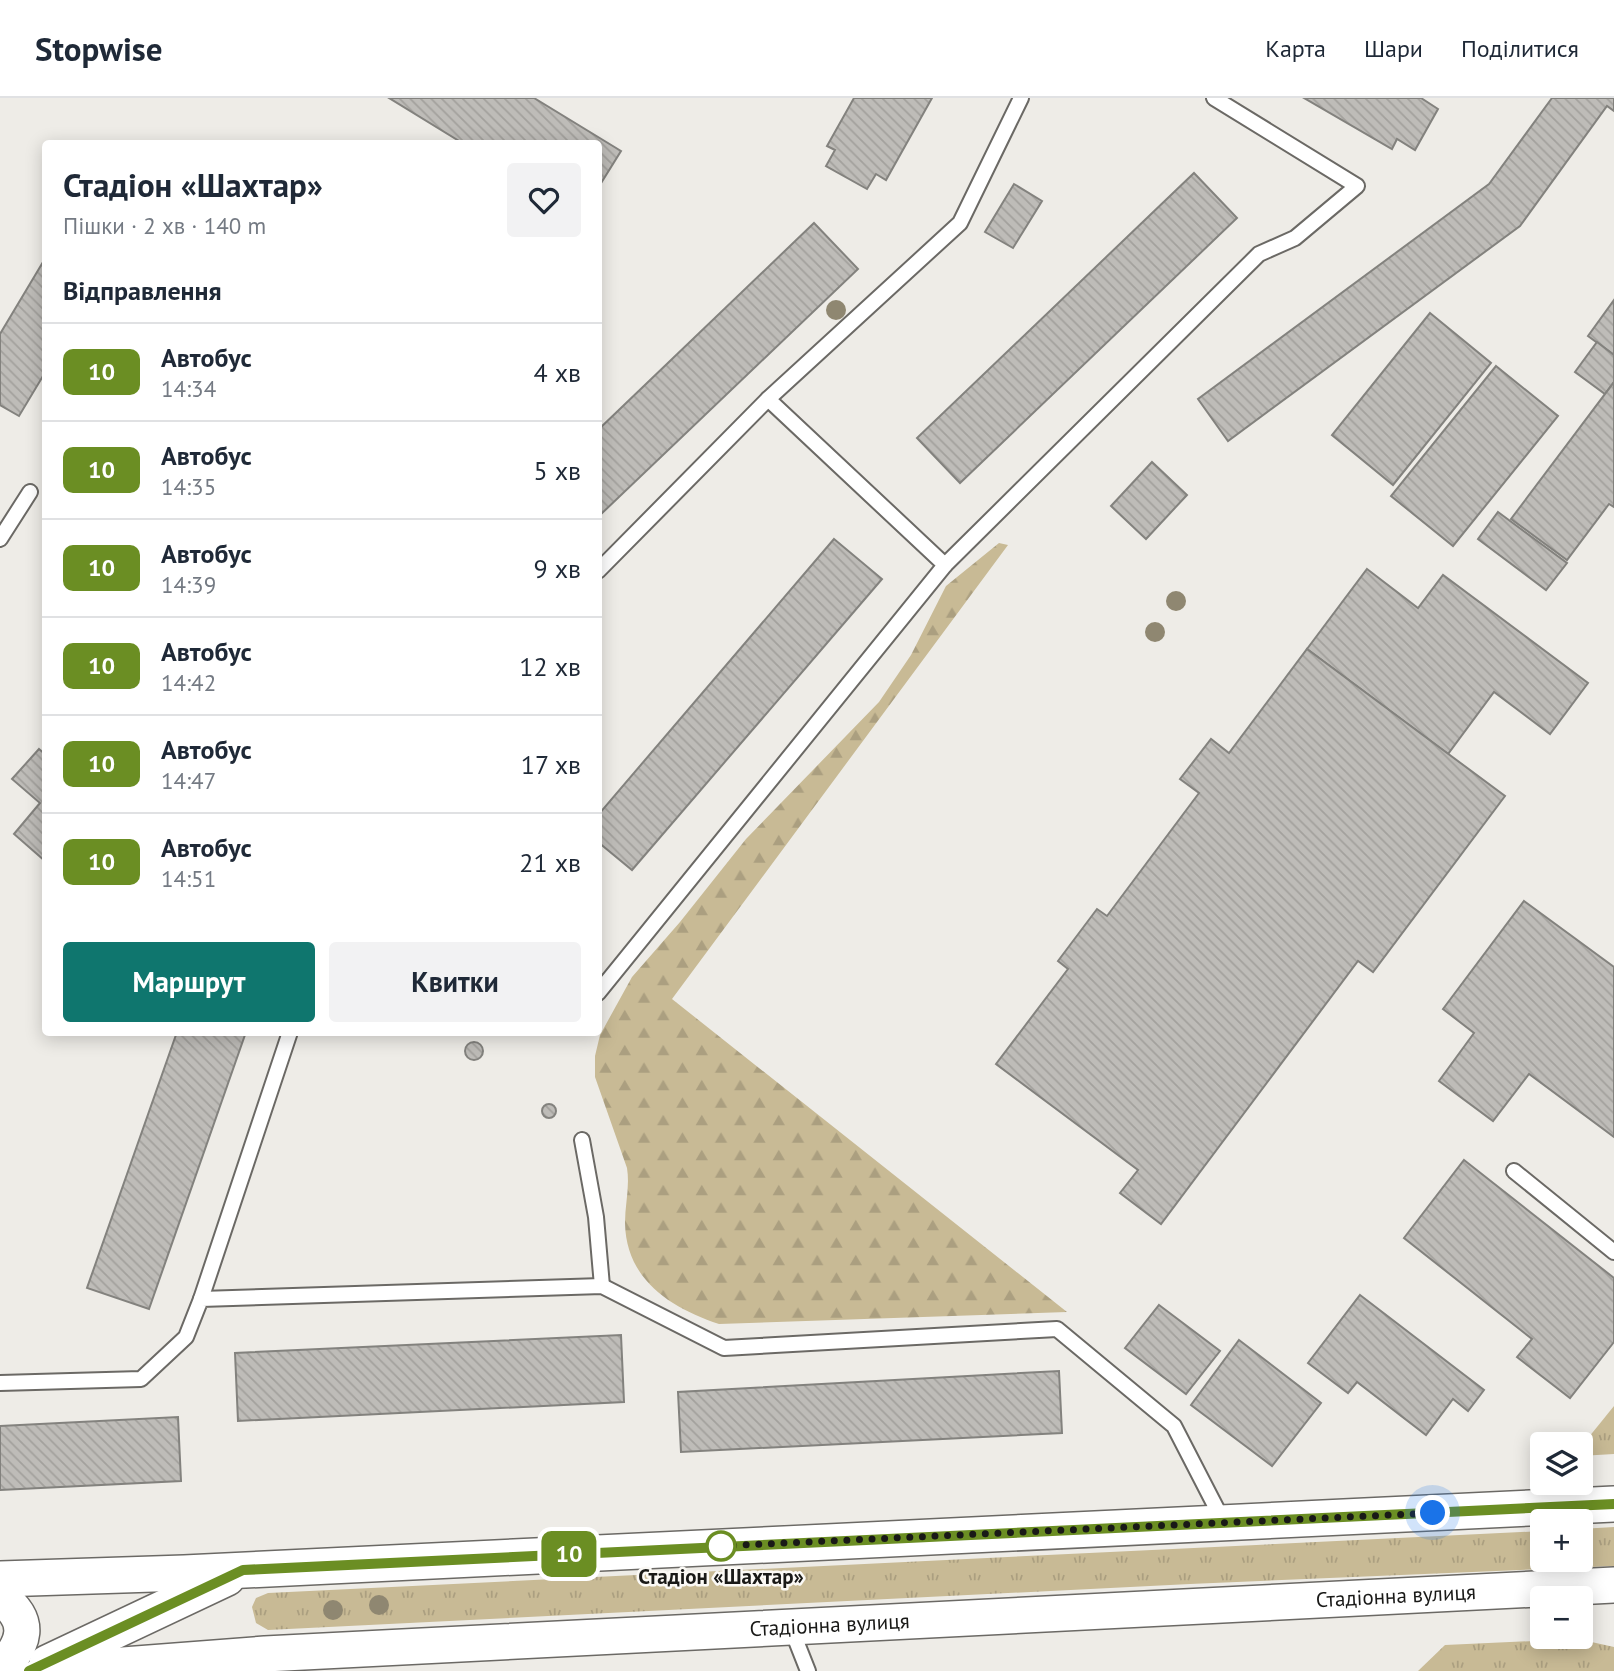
<!DOCTYPE html>
<html lang="uk">
<head>
<meta charset="utf-8">
<style>
  body { margin:0; font-family:"PT Sans",sans-serif; background:#f2f2f3; color:#1f2937; height:100vh; display:flex; flex-direction:column; font-size:26px; white-space:nowrap }
  * { box-sizing:border-box; margin:0 }
  p { font-size:23px; color:#747a83 }
  .icon { flex:none; width:38px; height:38px; fill:none; stroke:currentColor; stroke-width:2; stroke-linecap:round; stroke-linejoin:round }
  .map { position:relative; flex:1; overflow:hidden }
  .sheet { position:absolute; left:42px; top:42px; width:560px; height:896px; display:flex; flex-direction:column; background:#fff; border-radius:7px; box-shadow:0 4px 18px #0003 }
  .sheet>* { flex:none }
  .badge { padding:0 14px; border-radius:10px; font-size:24px; line-height:46px }
  .fabs { position:absolute; left:1530px; top:1334px; display:grid; gap:14px }
  .fabs a { display:grid; place-items:center; width:63px; height:63px; border-radius:7px; background:#fff; box-shadow:0 4px 18px #0003; font-size:35px }
  .you { position:absolute; width:35px; height:35px; margin:-18px; border:5px solid #fff; border-radius:50%; background:#1a73e8; box-shadow:0 0 0 10px #1a73e833 }
  .map>.badge { position:absolute; translate:-50% -50%; box-shadow:0 0 0 4px #fff }
  h2 { padding:0 21px; font-size:26px; line-height:63px }
  .round { display:grid; place-items:center; flex:none; width:74px; height:74px; border-radius:7px; background:#f2f2f3 }
  .head { display:flex; align-items:center; justify-content:space-between; height:119px; padding:0 21px }
  h1 { font-size:33px; font-weight:700; line-height:52px }
  .button { display:flex; gap:14px; margin-top:auto; padding:14px 21px }
  .button a { flex:1; height:80px; border-radius:7px; background:#0f766e; color:#fff; font-size:28px; font-weight:700; line-height:80px; text-align:center }
  .button a+a { background:#f2f2f3; color:#1f2937 }
  ul { padding:0; list-style:none }
  li { display:flex; align-items:center; gap:21px; height:98px; padding:0 21px; border-top:2px solid #e0e1e3 }
  li div { flex:1 }
  li b { display:block; font-size:26px }
  li em { font-style:normal }
  li .badge { min-width:77px; font-weight:700; text-align:center }
  header { display:flex; align-items:center; gap:42px; box-sizing:border-box; height:98px; padding:0 35px; background:#fff; border-bottom:2px solid #e0e1e3 }
  header strong { font-size:33px }
  nav { display:flex; gap:38px; margin-inline-start:auto; font-size:24px }
  .map>svg:first-child { display:block }
  .grass { fill:url(#grass-tufts) }
  .forest { fill:url(#forest-firs) }
  .building { fill:url(#building-back-hatch); stroke:#83827e; stroke-width:2 }
  .lines { fill:none; stroke-linecap:round; stroke-linejoin:round }
  .service-casing { stroke:#6b6965; stroke-width:18 }
  .tertiary-casing { stroke:#6b6965; stroke-width:38 }
  .service { stroke:#fff; stroke-width:14 }
  .tertiary { stroke:#fff; stroke-width:35 }
  .tree { fill:#8f8771 }
  .line-casing { stroke:#fff; stroke-width:16 }
  .line { stroke:#6b8e23; stroke-width:10 }
  .walk { stroke:#191917; stroke-width:7; stroke-dasharray:0 12.6 }
  .stop-dot { fill:#fff; stroke:#6b8e23; stroke-width:3.5 }
  .labels { text-anchor:middle; stroke-width:5; stroke-linejoin:round; paint-order:stroke }
  .stop-label { font-size:21px; font-weight:bold; fill:#191917; stroke:#fbf9f5 }
  .street-label { font-size:21px; fill:#191917; stroke:#fbf9f5 }
</style>
</head>
<body>
<header>
<strong>Stopwise</strong>
<nav><a>Карта</a><a>Шари</a><a>Поділитися</a></nav>
</header>
<div class="map">
<svg width="1614" height="1573" viewBox="0 0 1614 1573">
  <defs>
    <pattern id="grass-tufts" width="24" height="20" patternUnits="userSpaceOnUse" patternTransform="scale(1.75)"><rect width="24" height="20" fill="#c8ba95"/><path d="M3 7l-1-3M5 7V3M7 7l1-3M15 17l-1-3M17 17v-4M19 17l1-3" fill="none" stroke="#ab9f80"/></pattern>
    <pattern id="forest-firs" width="22" height="20" patternUnits="userSpaceOnUse" patternTransform="scale(1.75)"><rect width="22" height="20" fill="#c8ba95"/><path d="M5 1l3.5 6h-7zM16 11l3.5 6h-7z" fill="#ab9f80"/></pattern>
    <pattern id="building-back-hatch" width="6" height="6" patternUnits="userSpaceOnUse" patternTransform="scale(1.75)"><rect width="6" height="6" fill="#bebcb8"/><path d="M-1 5l2 2M0 0l6 6M5-1l2 2" fill="none" stroke="#a3a19d"/></pattern>
  </defs>
  <rect width="100%" height="100%" fill="#eeece7"/>
  <!-- grass -->
  <g class="grass">
    <polygon points="1614,1308 1614,1356 1580,1358 1580,1350"/>
    <polygon points="1614,1429 1614,1468 1190,1486 268,1532 256,1525 252,1509 256,1500 268,1495 1542,1433 1542,1461 1580,1461 1580,1431"/>
    <polygon points="1578,1541 1614,1549 1614,1573 1418,1573 1445,1547"/>
  </g>
  <!-- forest -->
  <path class="forest" d="M999,445L1008,447L672,901L1067,1214L719,1226C671,1210 626,1182 625,1125C625,1106 630,1089 627,1070L595,979V958L600,937L632,879L680,824L746,741L879,604L911,557L946,488Z"/>
  <!-- building -->
  <g class="building">
    <polygon points="389,0 534,0 621,53 598,90 598,46 464,46"/>
    <polygon points="854,0 932,0 886,82 876,76 867,91 826,68 835,52 827,48"/>
    <polygon points="1304,0 1421,0 1438,11 1415,52 1397,41 1392,51"/>
    <polygon points="1552,0 1614,0 1614,13 1607,8 1520,128 1228,343 1198,301 1489,86"/>
    <polygon points="1194,75 1237,120 960,385 917,340"/>
    <polygon points="1014,86 1042,103 1013,150 985,134"/>
    <polygon points="814,125 858,171 598,419 598,332"/>
    <polygon points="46,159 46,273 19,318 0,307 0,236"/>
    <polygon points="1614,202 1614,257 1588,238"/>
    <polygon points="1430,215 1491,265 1393,387 1332,337"/>
    <polygon points="1597,244 1614,257 1614,284 1605,296 1575,274"/>
    <polygon points="1496,268 1558,318 1453,448 1391,398"/>
    <polygon points="1614,284 1614,409 1609,406 1567,462 1511,421"/>
    <polygon points="1152,364 1187,397 1146,441 1111,408"/>
    <polygon points="1498,414 1567,465 1546,492 1478,441"/>
    <polygon points="834,441 882,481 632,772 598,744 598,717"/>
    <polygon points="1367,471 1418,510 1443,477 1588,585 1550,636 1494,594 1448,656 1307,551"/>
    <polygon points="1307,551 1505,698 1373,874 1358,863 1161,1126 1120,1095 1138,1072 996,966 1068,871 1058,863 1097,811 1107,818 1199,695 1180,681 1211,641 1229,655"/>
    <polygon points="39,651 46,657 45,763 14,736 40,705 12,681"/>
    <polygon points="1524,803 1614,869 1614,1039 1529,976 1493,1023 1439,983 1474,935 1443,911"/>
    <polygon points="177,934 246,934 149,1211 87,1190"/>
    <circle cx="474" cy="953" r="9"/>
    <circle cx="549" cy="1013" r="7"/>
    <polygon points="1464,1062 1614,1180 1614,1244 1570,1300 1517,1259 1532,1241 1404,1140"/>
    <polygon points="1360,1197 1484,1292 1468,1313 1453,1301 1426,1337 1357,1284 1348,1295 1308,1265"/>
    <polygon points="1159,1207 1220,1253 1186,1296 1125,1250"/>
    <polygon points="621,1237 624,1304 238,1323 235,1255"/>
    <polygon points="1239,1242 1321,1305 1272,1368 1191,1307"/>
    <polygon points="1059,1273 1062,1335 681,1354 678,1294"/>
    <polygon points="178,1319 181,1383 0,1392 0,1328"/>
  </g>
  <g class="lines">
    <!-- service casing -->
    <g class="service-casing">
      <g id="service">
        <polyline points="0,441 30,394"/>
        <polyline points="945,467 1259,156 1295,140 1357,88 1214,0"/>
        <polyline points="598,473 768,301 960,125 1021,0"/>
        <polyline points="598,895 945,467 768,301"/>
        <polyline points="582,1042 596,1119 602,1188"/>
        <polyline points="1514,1073 1614,1154"/>
        <polyline points="201,1201 290,934"/>
        <polyline points="0,1285 141,1281 186,1239 201,1201 602,1188 724,1250 1057,1231 1174,1328 1223,1423"/>
        <polyline points="791,1530 808,1573"/>
      </g>
    </g>
    <!-- tertiary casing -->
    <g class="tertiary-casing">
      <g id="tertiary">
        <polyline points="0,1481 184,1475 1614,1406"/>
        <path d="M0,1499C33,1523 25,1546 0,1572"/>
        <polyline points="47,1565 227,1480"/>
        <path id="s1" d="M45,1573L265,1556L1614,1487"/>
      </g>
    </g>
    <!-- service -->
    <use href="#service" class="service"/>
    <!-- tertiary -->
    <use href="#tertiary" class="tertiary"/>
  </g>
  <!-- trees -->
  <g class="tree">
    <circle cx="836" cy="212" r="10"/>
    <circle cx="1176" cy="503" r="10"/>
    <circle cx="1155" cy="534" r="10"/>
    <circle cx="379" cy="1507" r="10"/>
    <circle cx="333" cy="1512" r="10"/>
  </g>
  <g class="lines">
    <!-- line casing -->
    <g class="line-casing">
      <polyline id="line" points="29,1573 243,1472 1614,1406"/>
    </g>
    <!-- line -->
    <use href="#line" class="line"/>
    <!-- walk -->
    <polyline class="walk" points="721,1448 1433,1415"/>
  </g>
  <!-- markers -->
  <circle class="stop-dot" cx="721" cy="1448" r="14"/>
  <g class="labels">
    <!-- stop labels -->
    <g class="stop-label">
      <text x="721" y="1486">Стадіон «Шахтар»</text>
    </g>
    <!-- street labels -->
    <g class="street-label">
      <text dy="7" stroke="none"><textPath href="#s1" startOffset="1353">Стадіонна вулиця</textPath></text>
      <text dy="7" stroke="none"><textPath href="#s1" startOffset="786">Стадіонна вулиця</textPath></text>
    </g>
  </g>
</svg>
<div class="fabs">
<a><svg class="icon" aria-label="layers" viewBox="0 0 24 24"><path d="M12 4l9 5-9 5-9-5zM3 14l9 5 9-5"/></svg></a>
<a>+</a>
<a>−</a>
</div>
<div class="you" style="left:1433px;top:1415px"></div>
<b class="badge" style="left:569px;top:1456px;background:#6b8e23;color:#fff">10</b>
<section class="sheet">
<div class="head"><div><h1>Стадіон «Шахтар»</h1><p>Пішки · 2 хв · 140 m</p></div><a class="round"><svg class="icon" aria-label="heart" viewBox="0 0 24 24"><path d="M12 20l-8-8c-3-5 5-10 8-4 3-6 11-1 8 4z"/></svg></a></div>
<h2>Відправлення</h2>
<ul>
<li><span class="badge" style="background:#6b8e23;color:#fff">10</span><div><b>Автобус</b><p>14:34</p></div><em>4 хв</em></li>
<li><span class="badge" style="background:#6b8e23;color:#fff">10</span><div><b>Автобус</b><p>14:35</p></div><em>5 хв</em></li>
<li><span class="badge" style="background:#6b8e23;color:#fff">10</span><div><b>Автобус</b><p>14:39</p></div><em>9 хв</em></li>
<li><span class="badge" style="background:#6b8e23;color:#fff">10</span><div><b>Автобус</b><p>14:42</p></div><em>12 хв</em></li>
<li><span class="badge" style="background:#6b8e23;color:#fff">10</span><div><b>Автобус</b><p>14:47</p></div><em>17 хв</em></li>
<li><span class="badge" style="background:#6b8e23;color:#fff">10</span><div><b>Автобус</b><p>14:51</p></div><em>21 хв</em></li>
</ul>
<div class="button"><a>Маршрут</a><a>Квитки</a></div>
</section>
</div>
</body>
</html>
